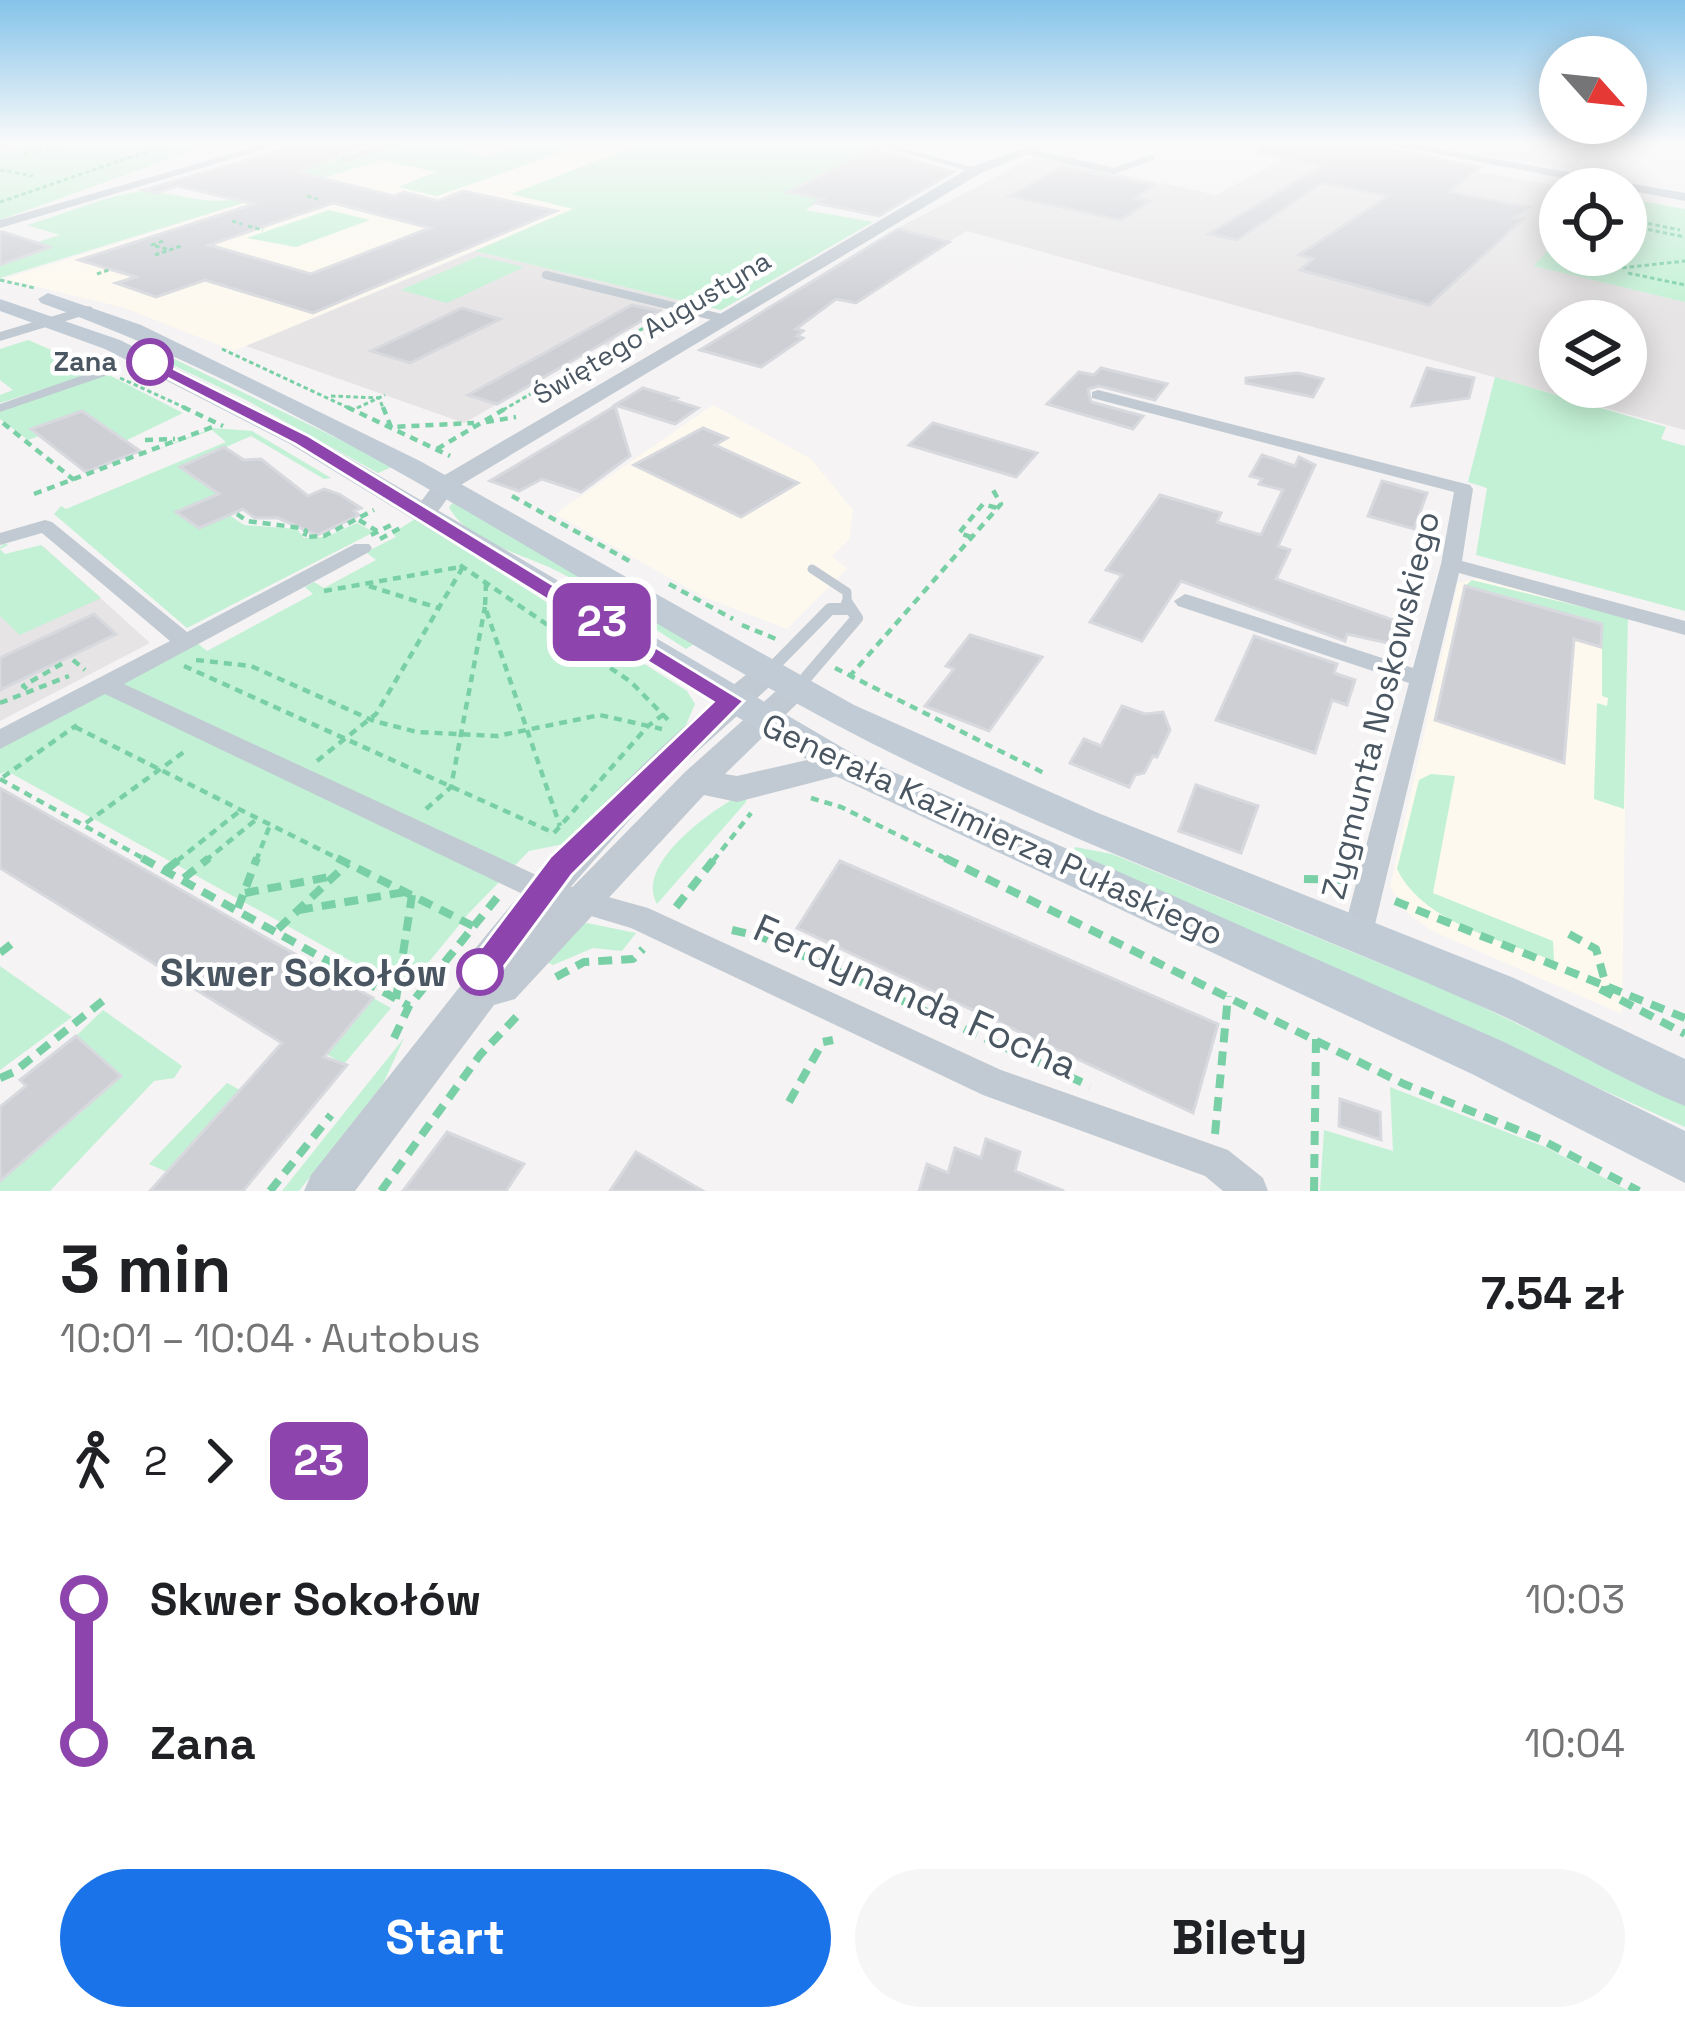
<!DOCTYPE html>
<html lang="pl">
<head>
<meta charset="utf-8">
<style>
  body { margin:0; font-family:"Space Grotesk",sans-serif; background:#f6f6f6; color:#202124; height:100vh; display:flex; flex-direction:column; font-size:45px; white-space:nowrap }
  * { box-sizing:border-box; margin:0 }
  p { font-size:39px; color:#757577 }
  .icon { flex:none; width:66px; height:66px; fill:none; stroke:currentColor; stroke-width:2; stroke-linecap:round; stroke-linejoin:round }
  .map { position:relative; height:1191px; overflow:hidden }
  .panel { display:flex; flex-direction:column; background:#fff; flex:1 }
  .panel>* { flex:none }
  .badge { padding:0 24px; border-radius:18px; font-size:42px; line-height:78px }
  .needle { width:78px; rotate:117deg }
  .tools { position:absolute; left:1539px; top:36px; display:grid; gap:24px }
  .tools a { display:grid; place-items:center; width:108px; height:108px; border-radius:50%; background:#fff; box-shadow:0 6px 30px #0003; font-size:60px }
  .map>.badge { position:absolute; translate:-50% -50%; box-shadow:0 0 0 6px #fff }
  .legs { display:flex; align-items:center; gap:18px; height:132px; padding:0 60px; font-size:39px }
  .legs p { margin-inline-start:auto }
  .headline { display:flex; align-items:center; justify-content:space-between; height:204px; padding:0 60px }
  h1 { font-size:66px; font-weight:700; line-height:90px }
  .button { display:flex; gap:24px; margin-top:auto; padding:24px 60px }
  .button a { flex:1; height:138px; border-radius:72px; background:#1a73e8; color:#fff; font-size:48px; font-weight:700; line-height:138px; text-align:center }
  .button a+a { background:#f6f6f6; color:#202124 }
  ul { padding:0 60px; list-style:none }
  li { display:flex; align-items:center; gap:42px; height:144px; font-size:45px }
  li i { display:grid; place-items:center; width:18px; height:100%; margin:0 15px; background:currentColor }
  li i::after { content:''; width:30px; height:30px; margin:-15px; border:9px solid; border-radius:50%; background:#fff }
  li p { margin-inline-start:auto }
  li:first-child i { background:linear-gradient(#0000 50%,currentColor 0) }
  li:last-child i { background:linear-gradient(currentColor 50%,#0000 0) }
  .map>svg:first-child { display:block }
  .commercial { fill:#fdf9ef }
  .education { fill:#e6e4e5; fill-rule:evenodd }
  .green { fill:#c3f1d5 }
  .building { fill:#cdcfd5; stroke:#d7d9de; stroke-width:3; fill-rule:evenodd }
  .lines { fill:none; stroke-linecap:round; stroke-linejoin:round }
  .path-far2 { stroke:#7ad0a6; stroke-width:3; stroke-dasharray:4.5 3; stroke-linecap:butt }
  .path-far1 { stroke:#7ad0a6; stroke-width:4.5; stroke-dasharray:8 6; stroke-linecap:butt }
  .path { stroke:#7ad0a6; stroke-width:8; stroke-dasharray:14 9; stroke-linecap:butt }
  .service-far3 { stroke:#c1cad2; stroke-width:6 }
  .service-far2 { stroke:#c1cad2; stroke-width:8 }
  .service-far1 { stroke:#c1cad2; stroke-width:9 }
  .service { stroke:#c1cad2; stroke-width:12 }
  .pedestrian { fill:#c1cad2; fill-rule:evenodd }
  .minor { fill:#c1cad2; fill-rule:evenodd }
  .tertiary { fill:#c1cad2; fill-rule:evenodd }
  .secondary { fill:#c1cbd6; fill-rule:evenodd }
  .primary { fill:#b3c2d1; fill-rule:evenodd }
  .line-1 { fill:#8e44ad; stroke:#fff; stroke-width:3 }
  .stop-1-dot { fill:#fff; stroke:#8e44ad; stroke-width:6 }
  .labels { text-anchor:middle; stroke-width:9; stroke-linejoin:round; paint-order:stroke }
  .far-street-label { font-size:27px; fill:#4a5661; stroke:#fff }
  .far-stop-label { font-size:27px; font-weight:bold; fill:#4a5661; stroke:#fff; text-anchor:end }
  .street-label { font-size:33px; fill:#4a5661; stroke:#fff }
  .near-stop-label { font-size:39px; font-weight:bold; fill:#4a5661; stroke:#fff; text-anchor:end }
  .near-street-label { font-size:39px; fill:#4a5661; stroke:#fff }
</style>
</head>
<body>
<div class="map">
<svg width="1685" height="1191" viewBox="0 0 1685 1191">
  <rect width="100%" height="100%" fill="#f5f3f3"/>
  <!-- commercial -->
  <g class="commercial">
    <polygon points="587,143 644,143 513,193 575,208 234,351 125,308 5,279 382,160 439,173 401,187 437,196"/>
    <polygon points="713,405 811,459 853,510 849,540 832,556 847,569 787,629 704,597 555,514"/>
    <polygon points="1478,578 1628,618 1622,1014 1430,930 1408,913 1390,887 1458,583"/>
  </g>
  <!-- education -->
  <g class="education">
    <path d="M1313,143L1577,189H1560V236L1535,266L1685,302V430L967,231L950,241L898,228L1036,156L1216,195ZM1560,321H1626V387H1560Z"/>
    <polygon points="1492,143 1594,143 1573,169 1481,153"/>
    <polygon points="475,251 679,300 613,338 618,341 609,346 602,344 464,423 246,346"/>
    <polygon points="44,547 150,643 0,721 0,562"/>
  </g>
  <!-- green -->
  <g class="green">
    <polygon points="35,143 214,143 0,220 0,151"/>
    <path d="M343,143H354L333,158L353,154L339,159L343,161L402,143H489L465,151L487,156L526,143H587L437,196L398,187L436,172L382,160L0,278V254L60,235L27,225C55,217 122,190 147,191C169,192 213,206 231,199L181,186L246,163L234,161L269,165Z"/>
    <polygon points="644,143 878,146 787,192 820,200 806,210 873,222 721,310 475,251 573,209 511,194"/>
    <polygon points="1626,198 1685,209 1685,302 1534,266 1560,236 1560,255 1626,255"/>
    <polygon points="329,210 370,220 296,247 247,238"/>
    <polygon points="479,256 524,267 447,303 401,290"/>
    <polygon points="28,340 101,371 0,403 0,395 13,390 0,380 0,349"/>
    <polygon points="162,353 394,466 378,473 246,400 154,356"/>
    <polygon points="105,373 183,413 125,441 82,411 32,428 39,436 28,440 0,419 0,410"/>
    <polygon points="1495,377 1666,427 1661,439 1685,446 1685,611 1476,555 1487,488 1468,482"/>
    <polygon points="213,428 252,431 331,478 324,479 251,436 181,467 219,493 177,512 199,528 229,515 244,525 297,529 304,538 326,537 357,523 374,532 187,628 54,514 61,506 66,509 226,442 212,430 140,456"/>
    <path d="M454,502L694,644L686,649C646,623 605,597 563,574C529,555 468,544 449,507Z"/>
    <polygon points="415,519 687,691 695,704 685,727 564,844 529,851 469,913 405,991 7,771 0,774 0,748 197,643 207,651 313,594 305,587 314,582 324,588 376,560 366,552 396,537 393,533"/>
    <polygon points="5,543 8,545 0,549 5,554 41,545 101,598 20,635 0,616 0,547"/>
    <polygon points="1472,580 1628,618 1624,809 1594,799 1597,703 1607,706 1608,698 1602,696 1602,625 1465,586"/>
    <path d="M1431,774L1455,776L1433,893L1553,941L1554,961C1502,940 1423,923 1397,869L1419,780Z"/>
    <path d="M735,798H746V802L657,904C635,866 705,815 735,798Z"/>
    <polygon points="1075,847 1112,854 1458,995 1685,1105 1685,1127 1074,852"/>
    <polygon points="587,923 636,933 622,951 593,948 553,965 540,959 573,927"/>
    <polygon points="0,966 72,1017 0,1070"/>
    <polygon points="373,998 391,1008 344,1064 326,1054"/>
    <polygon points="103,1010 182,1066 174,1078 154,1081 50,1191 0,1191 0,1181 120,1077 76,1036"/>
    <polygon points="404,1038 383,1084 299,1191 282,1191"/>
    <polygon points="227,1083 240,1090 167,1172 149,1164"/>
    <polygon points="1390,1087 1545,1147 1629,1191 1320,1191 1324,1130 1393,1151"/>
  </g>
  <!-- building -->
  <g class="building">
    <path d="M305,143H371L297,172L394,196L404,192L438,201L463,191L556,211L313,313L205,280L156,297L116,283L136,277L79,260L254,204L178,186L156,193L144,190ZM333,203L430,228L311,274L209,245Z"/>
    <polygon points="1261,143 1376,143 1379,147 1480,167 1449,192 1529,207 1514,218 1523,219 1429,305 1300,270 1313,259 1299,255 1388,196 1322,183 1237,240 1209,234 1323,165 1260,153"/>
    <polygon points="874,149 953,172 879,216 815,203 823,199 788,192"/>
    <polygon points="1062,167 1154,185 1135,198 1150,201 1121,220 1009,196"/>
    <polygon points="898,229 949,242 856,303 836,299 796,329 803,331 797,336 803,338 761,367 700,350"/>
    <polygon points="0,232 3,232 50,247 0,265"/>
    <polygon points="632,305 659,311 497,404 468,395"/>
    <polygon points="462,308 500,319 410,363 371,351"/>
    <polygon points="1101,368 1167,384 1155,400 1099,386 1088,389 1091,402 1143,416 1133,429 1047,404 1079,372 1094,375"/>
    <polygon points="1427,368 1474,378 1469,398 1412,406"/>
    <polygon points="1298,373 1323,379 1313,397 1246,383 1246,378"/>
    <polygon points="643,388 677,398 673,400 698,408 675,424 615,405"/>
    <polygon points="615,406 630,456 581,492 542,479 519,491 490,481"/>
    <polygon points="82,411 140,451 86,472 31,429"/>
    <polygon points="933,423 1037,453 1016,477 909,445"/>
    <polygon points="703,428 727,438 715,445 798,483 741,517 634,465"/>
    <polygon points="224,447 244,460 261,459 308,496 324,489 339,494 361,508 354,511 359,515 317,535 278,518 255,518 243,509 199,528 176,512 219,494 180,467"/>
    <polygon points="1262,455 1295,466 1299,457 1315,465 1278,546 1290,550 1276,579 1404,624 1397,645 1347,634 1345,641 1181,581 1142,641 1090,622 1122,575 1106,570 1160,495 1221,513 1217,522 1261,535 1283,490 1259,484 1262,479 1250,476"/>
    <polygon points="1382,481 1427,493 1414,529 1368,516"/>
    <polygon points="1465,586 1602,624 1601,647 1574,639 1564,763 1435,720"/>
    <polygon points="94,614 116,634 0,690 0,658"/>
    <polygon points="970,635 1042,657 989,731 925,706 954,669 946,666"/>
    <polygon points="1254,636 1337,664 1334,673 1355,680 1347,705 1332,700 1315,753 1216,720"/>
    <polygon points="1122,706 1145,714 1163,712 1170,730 1157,757 1153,756 1144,773 1135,775 1129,787 1070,763 1084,739 1101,746"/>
    <polygon points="1196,785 1258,806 1241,853 1179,831"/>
    <polygon points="0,788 373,998 324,1057 347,1065 243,1191 150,1191 282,1043 0,868"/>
    <polygon points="840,861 1218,1024 1193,1113 797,928"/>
    <polygon points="76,1036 121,1076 0,1181 0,1107 26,1086 20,1080"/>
    <polygon points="1340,1099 1380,1112 1381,1140 1339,1126"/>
    <polygon points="447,1132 524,1164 506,1191 403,1191"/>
    <polygon points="986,1139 1020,1152 1015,1171 1064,1191 919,1191 927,1164 948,1173 955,1148 981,1158"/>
    <polygon points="636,1152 703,1191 610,1191"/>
  </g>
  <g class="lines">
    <!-- path-far2 -->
    <g class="path-far2">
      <polyline points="1353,143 1371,146"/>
      <polyline points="24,154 65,143"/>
      <polyline points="0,170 33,176"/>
      <polyline points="307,196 318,199"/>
      <polyline points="0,202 172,143"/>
      <polyline points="1626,219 1680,230"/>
      <polyline points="232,221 242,224"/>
      <polyline points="1626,225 1685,237"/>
      <polyline points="248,226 263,230"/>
      <polyline points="163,241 152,245 170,250"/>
      <polyline points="155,255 181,246"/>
      <polyline points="1594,255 1588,263 1612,269 1685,261"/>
      <polyline points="1628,273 1685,285"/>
      <polyline points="97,274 111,269"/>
      <polyline points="0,280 35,288"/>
      <polyline points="222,349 353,410"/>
      <polyline points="66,351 88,362"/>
      <polyline points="120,378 190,410"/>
      <polyline points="331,396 379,398 384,410"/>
      <polyline points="357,408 385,395"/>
      <polyline points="503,410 659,319"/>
    </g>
    <!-- path-far1 -->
    <g class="path-far1">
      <polyline points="183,407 223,426"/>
      <polyline points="347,407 450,456"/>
      <polyline points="383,407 391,427 474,423"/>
      <polyline points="486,422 516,417"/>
      <polyline points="3,423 74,480"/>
      <polyline points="145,440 175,439"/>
      <polyline points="437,449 508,407"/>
      <polyline points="34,494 215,426"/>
      <polyline points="512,496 633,563"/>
      <polyline points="237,514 247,521 301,528 306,531 304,537 324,536 374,510"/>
      <polyline points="359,520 377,531"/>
      <polyline points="371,535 393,524"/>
      <polyline points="971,537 959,533 983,504 997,508"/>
      <polyline points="380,539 402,527"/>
      <polyline points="460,565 631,682 671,723"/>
      <polyline points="486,583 485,607 560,826"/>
      <polyline points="669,584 733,619"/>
      <polyline points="369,586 438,608"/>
      <polyline points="324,591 460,567"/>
      <polyline points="742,625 776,639"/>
      <polyline points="73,660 85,670"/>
      <polyline points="196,660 251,666 374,721 417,732 497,736 600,715 662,729"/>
      <polyline points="184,666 554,833 648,726 664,714"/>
      <polyline points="835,668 1044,773"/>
      <polyline points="849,677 1001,504 993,490 996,486"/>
      <polyline points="27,689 23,686 65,662"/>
      <polyline points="0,703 69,676"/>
      <polyline points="75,727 343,861"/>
      <polyline points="317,761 376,714 463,567"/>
      <polyline points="3,777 77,725"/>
      <polyline points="0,779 148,861"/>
      <polyline points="811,798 841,807 951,861"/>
      <polyline points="426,809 451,787 485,607"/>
      <polyline points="86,823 188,749"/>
      <polyline points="177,861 241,810"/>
      <polyline points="205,861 258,818"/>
      <polyline points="256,861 270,825"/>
      <polyline points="713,861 751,813"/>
    </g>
    <!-- path -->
    <g class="path">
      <polyline points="142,858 409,1006"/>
      <polyline points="337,858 473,926"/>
      <polyline points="945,858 1404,1084 1540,1139 1639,1191"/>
      <polyline points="167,869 181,858"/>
      <polyline points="184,878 209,858"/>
      <polyline points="1304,879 1346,880"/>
      <polyline points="245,893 334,876"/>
      <polyline points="1395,901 1685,1018"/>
      <polyline points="676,907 715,858"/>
      <polyline points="238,908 257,858"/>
      <polyline points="299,910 405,892"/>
      <polyline points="278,929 348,863"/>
      <polyline points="732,930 762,937 1090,1086"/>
      <polyline points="1569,934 1596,949 1607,989"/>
      <polyline points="0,953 15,941"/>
      <polyline points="556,977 584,962 633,959 643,949"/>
      <polyline points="1600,989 1685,1034"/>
      <polyline points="396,999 412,895"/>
      <polyline points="394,1038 409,1006 500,894"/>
      <polyline points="0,1078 14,1072 105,999"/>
      <polyline points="789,1102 823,1042 833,1040"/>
      <polyline points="1215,1134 1228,996"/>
      <polyline points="270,1191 331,1115"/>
      <polyline points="381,1191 480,1055 522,1011"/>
      <polyline points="1314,1191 1316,1039"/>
    </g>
    <!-- service-far3 -->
    <g class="service-far3">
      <polyline points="1025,151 1114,171 1151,158"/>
      <polyline points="344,159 397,143"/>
    </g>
    <!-- service-far2 -->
    <polyline class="service-far2" points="546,275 725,319"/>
    <!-- service-far1 -->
    <polyline class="service-far1" points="812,569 847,592 847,606"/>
    <!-- service -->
    <g class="service">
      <polyline points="768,672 830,609 847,609"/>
      <polyline points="798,687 857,618 847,603"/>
    </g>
    <!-- pedestrian -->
    <polygon class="pedestrian" points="107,367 111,368 111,374 0,412 0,404"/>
    <!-- minor -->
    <g class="minor">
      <polygon points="270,143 285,143 0,228 0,220"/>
      <polygon points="871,143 887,143 981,170 976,173"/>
      <polygon points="87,306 92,307 92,313 0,341 0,332"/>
      <polygon points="1098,390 1470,485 1473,489 1462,561 1685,621 1685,635 1459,573 1372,937 1367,946 1357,950 1347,946 1342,937 1409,683 1178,606 1174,601 1185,594 1192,596 1413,668 1441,564 1454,492 1092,398 1092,392"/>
      <polygon points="45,520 52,522 187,632 355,544 369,544 372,548 369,552 124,684 547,880 648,908 1001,1070 1228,1150 1263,1178 1268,1191 1223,1191 1205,1176 983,1095 631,928 531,898 105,694 0,749 0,729 170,641 42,533 0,545 0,533"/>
    </g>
    <!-- tertiary -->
    <g class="tertiary">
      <polygon points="1038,143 1055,143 981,173 454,489 434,517 425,519 413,512 438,479 971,167"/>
      <polygon points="1380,143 1406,143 1685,193 1685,201"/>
      <path d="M767,663L777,666L782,673L777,680L661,784L554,906L685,772L786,682H808L812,689L725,774L737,776L842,752L853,756L858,764L853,772L737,802L704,795L515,999L494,1005L355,1191H304L311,1175L462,984L460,972L466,960C553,851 647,752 757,666Z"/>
    </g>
    <!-- secondary -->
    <g class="secondary">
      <path d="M48,293L141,325L420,461L854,705L1098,813L1514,978L1685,1059V1106C1614,1077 1549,1035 1478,1005C1263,910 1037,832 829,721C567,581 323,403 41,303L38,299Z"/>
      <polygon points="0,299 120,340 308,434 855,755 1504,1042 1685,1131 1685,1183 1472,1074 829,773 290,444 105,349 0,311"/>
    </g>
    <!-- primary -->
    <polygon class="primary" points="0,143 19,143 0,150"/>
  </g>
  <!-- sky -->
  <linearGradient id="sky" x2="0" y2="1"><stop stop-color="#85c3ea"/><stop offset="0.46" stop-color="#fafafa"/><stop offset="1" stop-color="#fafafa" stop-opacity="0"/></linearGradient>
  <rect width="1685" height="310" fill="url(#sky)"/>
  <!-- line-1 -->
  <polygon class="line-1" points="150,357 309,436 744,701 572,875 492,983 480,987 468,983 463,972 550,857 713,702 295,444 144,366 141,362"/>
  <!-- markers -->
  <g class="stop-1-dot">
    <circle cx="150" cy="362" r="21"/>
    <circle cx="480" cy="972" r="21"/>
  </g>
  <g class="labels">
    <!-- far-street labels -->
    <g class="far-street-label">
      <text transform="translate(652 328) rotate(-31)" y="9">Świętego Augustyna</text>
    </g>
    <!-- far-stop labels -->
    <g class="far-stop-label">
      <text x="117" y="371">Zana</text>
    </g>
    <!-- street labels -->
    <g class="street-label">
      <text transform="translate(1380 705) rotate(-76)" y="12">Zygmunta Noskowskiego</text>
      <text transform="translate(993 829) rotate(25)" y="12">Generała Kazimierza Pułaskiego</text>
    </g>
    <!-- near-stop labels -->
    <g class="near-stop-label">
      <text x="447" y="986">Skwer Sokołów</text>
    </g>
    <!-- near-street labels -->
    <g class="near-street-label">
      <text transform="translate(916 996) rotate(24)" y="14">Ferdynanda Focha</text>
    </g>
  </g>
</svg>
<div class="tools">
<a><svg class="needle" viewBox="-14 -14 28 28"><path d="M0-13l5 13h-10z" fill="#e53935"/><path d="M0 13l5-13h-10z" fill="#757577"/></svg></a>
<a><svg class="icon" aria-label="locate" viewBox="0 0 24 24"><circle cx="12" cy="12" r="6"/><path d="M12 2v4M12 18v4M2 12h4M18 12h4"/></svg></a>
<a><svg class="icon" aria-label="layers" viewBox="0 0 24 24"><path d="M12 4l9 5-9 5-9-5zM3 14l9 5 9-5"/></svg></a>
</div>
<b class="badge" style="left:602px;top:622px;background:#8e44ad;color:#fff">23</b>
</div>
<section class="panel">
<div class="headline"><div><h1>3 min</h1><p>10:01 – 10:04 · Autobus</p></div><b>7.54 zł</b></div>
<div class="legs"><svg class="icon" aria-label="walk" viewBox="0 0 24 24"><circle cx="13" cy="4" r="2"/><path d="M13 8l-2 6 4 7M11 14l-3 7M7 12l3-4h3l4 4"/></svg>2<svg class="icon" aria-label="forward" viewBox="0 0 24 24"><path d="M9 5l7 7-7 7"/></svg><b class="badge" style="background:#8e44ad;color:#fff">23</b></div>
<ul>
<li><i style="color:#8e44ad"></i><b>Skwer Sokołów</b><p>10:03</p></li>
<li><i style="color:#8e44ad"></i><b>Zana</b><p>10:04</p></li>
</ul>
<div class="button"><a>Start</a><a>Bilety</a></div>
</section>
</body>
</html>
